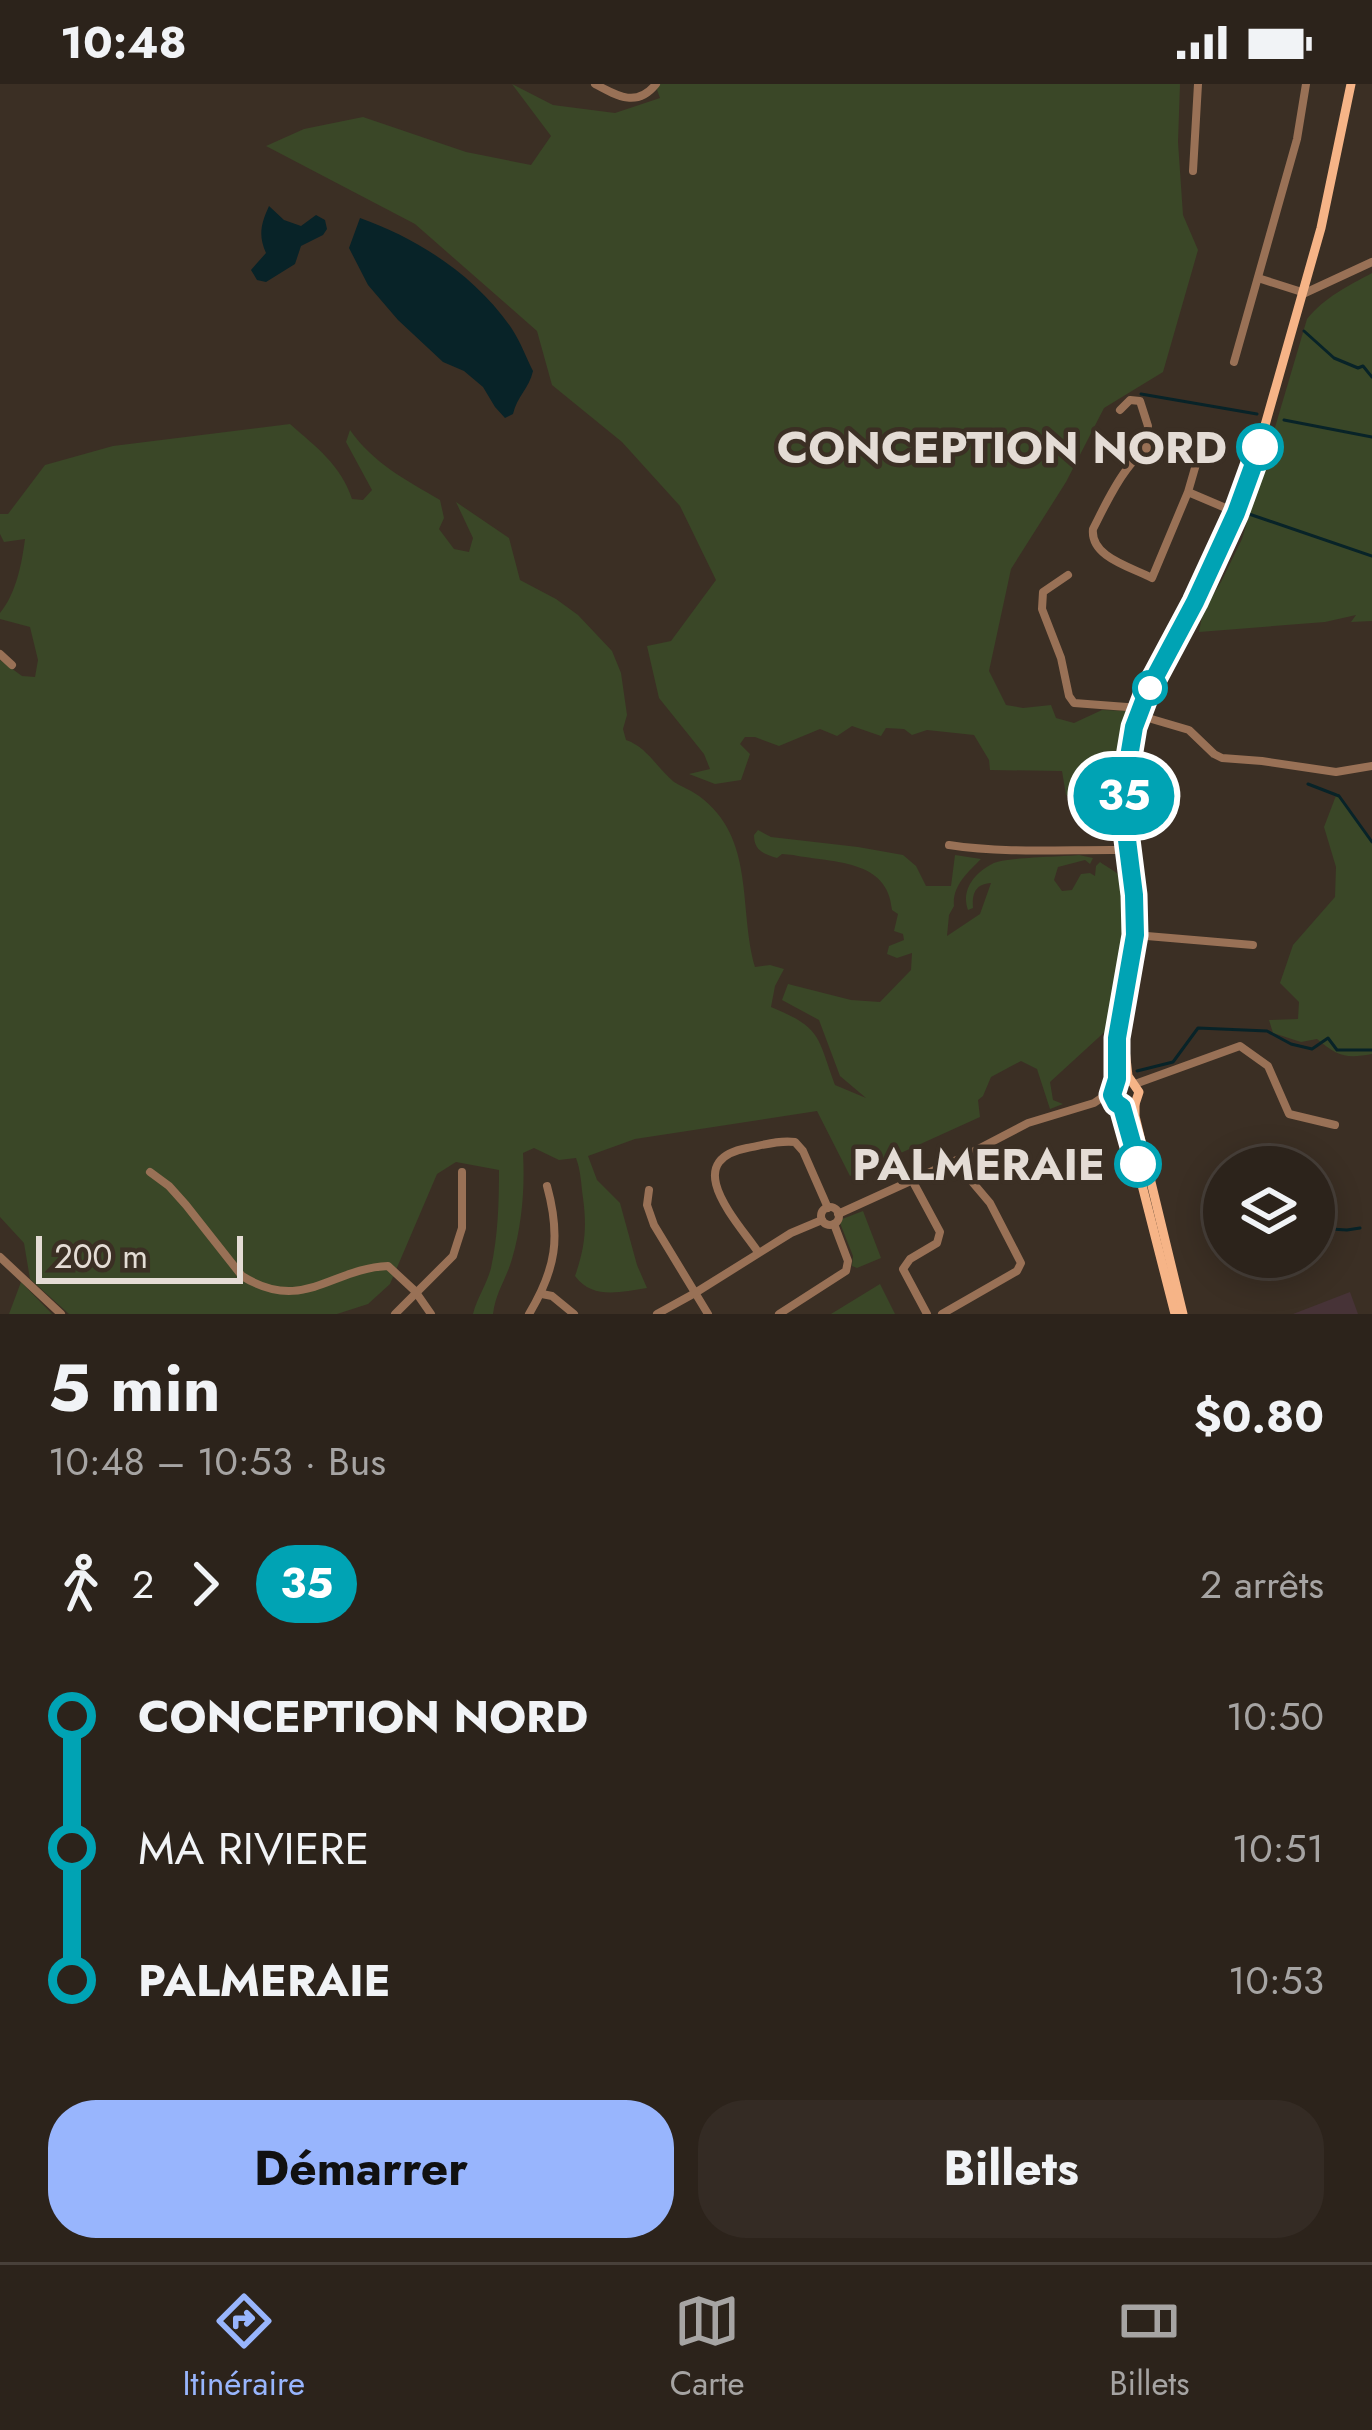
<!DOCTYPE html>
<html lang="fr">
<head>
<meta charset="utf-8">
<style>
  body { margin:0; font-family:Jost,sans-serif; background:#342b24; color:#f1f3f6; height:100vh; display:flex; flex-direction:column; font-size:45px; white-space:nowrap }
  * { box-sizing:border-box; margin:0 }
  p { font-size:39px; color:#a6a4a3 }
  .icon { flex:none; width:66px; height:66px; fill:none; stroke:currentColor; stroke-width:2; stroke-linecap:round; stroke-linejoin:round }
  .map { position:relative; height:1230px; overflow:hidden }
  .side { display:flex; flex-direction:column; background:#2c231b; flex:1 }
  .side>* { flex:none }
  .badge { padding:0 24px; border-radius:39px; font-size:42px; line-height:78px }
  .fabs { position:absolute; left:1203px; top:1062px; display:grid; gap:24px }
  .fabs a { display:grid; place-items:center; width:132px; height:132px; border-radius:50%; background:#2c231b; box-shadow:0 6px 30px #0003,0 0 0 3px #48403a; font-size:60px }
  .scale { position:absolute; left:36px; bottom:30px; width:207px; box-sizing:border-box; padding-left:12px; border:6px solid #e4dcd5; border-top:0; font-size:33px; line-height:42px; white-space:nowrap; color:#e4dcd5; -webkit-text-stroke:9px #3b2f24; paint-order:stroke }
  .map>.badge { position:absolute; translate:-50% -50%; box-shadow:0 0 0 6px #fff }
  .legs { display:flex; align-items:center; gap:18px; height:132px; padding:0 48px; font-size:39px }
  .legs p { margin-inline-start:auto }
  .headline { display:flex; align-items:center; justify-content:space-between; height:204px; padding:0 48px }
  h1 { font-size:66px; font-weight:700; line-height:90px }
  .action { display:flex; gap:24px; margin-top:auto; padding:24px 48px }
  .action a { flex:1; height:138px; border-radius:48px; background:#98b5fd; color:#111; font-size:48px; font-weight:700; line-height:138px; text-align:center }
  .action a+a { background:#342b24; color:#f1f3f6 }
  ul { padding:0 48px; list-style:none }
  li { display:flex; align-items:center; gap:42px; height:132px; font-size:45px }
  li i { display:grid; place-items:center; width:18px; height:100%; margin:0 15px; background:currentColor }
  li i::after { content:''; width:30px; height:30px; margin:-15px; border:9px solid; border-radius:50%; background:#2c231b }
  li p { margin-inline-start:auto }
  li:first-child i { background:linear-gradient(#0000 50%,currentColor 0) }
  li:last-child i { background:linear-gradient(currentColor 50%,#0000 0) }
  .status { display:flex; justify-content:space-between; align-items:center; height:84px; padding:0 60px; background:#2c231b; direction:ltr }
  .status svg { height:33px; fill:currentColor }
  .menu { display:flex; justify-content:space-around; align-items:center; height:168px; border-top:3px solid #48403a; background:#2c231b; font-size:33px; color:#a6a4a3 }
  .menu a { display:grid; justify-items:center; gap:6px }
  .menu .on { color:#98b5fd }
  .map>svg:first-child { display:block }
  .industrial { fill:#473337 }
  .green { fill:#3a4727 }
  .water { fill:#082328 }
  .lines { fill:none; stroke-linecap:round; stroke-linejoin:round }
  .stream { stroke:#082328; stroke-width:3 }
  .minor { stroke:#997156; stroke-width:8 }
  .major { stroke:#f6b487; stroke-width:9 }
  .line-1-casing { stroke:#fff; stroke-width:27 }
  .line-1 { stroke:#00a3b4; stroke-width:18 }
  .stop-1-dot { fill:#fff; stroke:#00a3b4; stroke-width:6 }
  .labels { text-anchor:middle; stroke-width:9; stroke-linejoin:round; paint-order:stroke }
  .stop-label { font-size:45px; font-weight:bold; fill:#e4dcd5; stroke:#3b2f24; text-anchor:end }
</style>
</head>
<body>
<div class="status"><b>10:48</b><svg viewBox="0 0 49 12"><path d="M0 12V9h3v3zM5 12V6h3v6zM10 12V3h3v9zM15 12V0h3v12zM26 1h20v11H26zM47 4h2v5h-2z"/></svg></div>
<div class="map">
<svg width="1372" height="1230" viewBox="0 0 1372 1230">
  <rect width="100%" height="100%" fill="#3b2f24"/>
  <!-- industrial -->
  <polygon class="industrial" points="1350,1208 1358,1230 1293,1230"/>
  <!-- green -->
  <g class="green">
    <polygon points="512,0 553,21 615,29 660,14 655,0 1180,0 1178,58 1183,131 1198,166 1163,288 1104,324 1066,398 1011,485 989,587 1006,621 1023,624 1051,621 1056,634 1074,639 1102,626 1128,627 1116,729 1066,711 1062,687 990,686 989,676 974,651 927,646 912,651 904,645 886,644 881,652 852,642 837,652 820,645 779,662 755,653 745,653 740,660 750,670 741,696 715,700 689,690 710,685 704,670 659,614 647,562 671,557 716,496 680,422 622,358 552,301 537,247 415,140 266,62 304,45 363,33 466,68 531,81 551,52"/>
    <path d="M1372,189V537L1351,538L1356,531L1325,538L1199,548L1203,527L1221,498L1242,455L1307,235C1325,213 1348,202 1372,189Z"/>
    <path d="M290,340C316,363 341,381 352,415L363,416L372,406L346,358L350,346C373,379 406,396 440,416L444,434L439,445L454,465L469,468L473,454L456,418L509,454L520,496L556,515L578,531L612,567L621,589L627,631L623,645L626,656C647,663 657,684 674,698C682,703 691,706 699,712C756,754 738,823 755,883L770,881L784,885L775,902L771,923C822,944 817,952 835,1001L866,1014L840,992L819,936L782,916L788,900L851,916L880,918L911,886L912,869L897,874L887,870L889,862L904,856L903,850L894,847L898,830L892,826C888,775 834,779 793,771L782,770L777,774C764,770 754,767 754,751L758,746L771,753L858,763L903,771L916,782L926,802H951L955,771L981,775C968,788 952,802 954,822L949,831L947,852L980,830L991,799C975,800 972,810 973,824L968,826C961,807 973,790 992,780C1004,773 1061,773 1079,771L1093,774L1090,780L1085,776L1058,783L1054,796L1062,807L1072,806L1081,790L1090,789L1095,792L1096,782L1100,778C1107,783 1117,788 1123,795C1139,817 1121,918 1110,943L1050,998L1053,1016L1063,1020L1050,1025L1037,985L1021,977L991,993L983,1012L978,1016L980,1033L850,1092L817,1027L635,1055L588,1072L597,1096L620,1119L637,1181L647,1204C620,1208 593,1216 575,1192C585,1164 587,1143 583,1114C581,1100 581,1087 576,1074L559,1076L534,1064L523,1069C525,1104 522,1141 512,1175C506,1196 496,1207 493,1230H473C477,1214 487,1200 491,1184C498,1152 499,1119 499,1086L456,1078L437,1090L390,1200L368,1220L337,1230H69L30,1195L24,1159L0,1133V576L22,592L35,593L38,576L30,543L0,535V529C16,510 22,479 25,455L4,458L0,450V430H8L45,381L113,362Z"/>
    <path d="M1337,709L1372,758V970C1346,975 1337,972 1317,955L1301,958L1273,949L1269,936L1298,935L1299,918L1280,899L1293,861L1335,813L1336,783L1324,743Z"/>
    <polygon points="863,1127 881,1174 857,1184 852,1182 853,1172 840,1139 842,1135"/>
    <polygon points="21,1198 52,1230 9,1230"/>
    <polygon points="880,1200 895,1230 831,1230"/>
  </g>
  <!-- water -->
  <g class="water">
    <path d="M269,122L284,136L301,142L316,131L325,136L327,145L323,151L301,162L295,180L266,198L257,196L251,186L266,169C258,151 261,140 269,122Z"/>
    <path d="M360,134C419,155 476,192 512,245C520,257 526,273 533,287C529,305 517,312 513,330L505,334L495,323L483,303L464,287L443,278L398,236L368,201L349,164Z"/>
  </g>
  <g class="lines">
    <!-- stream -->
    <g class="stream">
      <polyline points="1304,247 1334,274 1358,284 1363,282 1372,293"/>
      <polyline points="1141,310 1257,330"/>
      <polyline points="1284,336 1372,353"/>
      <polyline points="1249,430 1372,472"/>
      <polyline points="1308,700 1339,712 1372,758"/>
      <polyline points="1137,987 1173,978 1198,944 1267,947 1291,960 1312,965 1328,954 1337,966 1372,966"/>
      <polyline points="1314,1144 1347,1146 1360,1144"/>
    </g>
    <!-- minor -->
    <g class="minor">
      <path d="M595,0C617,12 637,24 656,0"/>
      <polyline points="1193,87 1198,0"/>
      <polyline points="1258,194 1305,209 1372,178"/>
      <polyline points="1234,278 1297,55 1306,0"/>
      <polyline points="1120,326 1130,316 1140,317 1148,342 1145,362"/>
      <path d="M1188,408L1152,494C1131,483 1090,473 1093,445C1110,412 1129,366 1167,355C1183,350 1192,356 1199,370L1188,408L1235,428"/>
      <polyline points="1068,491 1043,508 1042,525 1061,574 1069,612 1074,619 1140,624"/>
      <polyline points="0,570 12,581"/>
      <polyline points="1138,631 1189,646 1214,670 1222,674 1262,677 1336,688 1372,682"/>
      <path d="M949,761C1008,770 1068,765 1128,766"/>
      <polyline points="1135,851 1253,861"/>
      <polyline points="1135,1000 1240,962 1268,982 1289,1030 1335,1041"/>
      <path d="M150,1088L169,1102L186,1121L242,1192C303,1230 332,1184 388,1182L415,1207L431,1230"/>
      <polyline points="912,1096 940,1148 937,1159 910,1175 903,1185 927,1230"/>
      <polyline points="649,1106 647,1121 654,1141 708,1230"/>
      <circle cx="830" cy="1132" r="9"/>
      <polyline points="838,1130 959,1075 1028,1039 1094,1019 1113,1006"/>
      <path d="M758,1168C737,1137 679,1077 747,1064C763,1061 779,1056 795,1058L803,1067L828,1124"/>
      <polyline points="0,1173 61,1230"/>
      <polyline points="542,1210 552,1212 574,1230"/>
      <polyline points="395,1230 453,1172 462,1144 462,1088"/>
      <path d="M529,1230C556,1185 561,1153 547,1102"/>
      <polyline points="657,1230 695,1209 791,1149 822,1136"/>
      <polyline points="779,1230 846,1187 848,1177 834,1140"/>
      <polyline points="942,1230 1017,1187 1021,1179 990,1119 968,1093 959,1075"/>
    </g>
    <!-- major -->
    <g class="major">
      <polyline points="1130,744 1131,703 1136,666"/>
      <polyline points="1123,947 1128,992 1139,1008 1135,1020 1135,1032 1183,1230"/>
      <polyline points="1135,1020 1122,1023 1116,1019 1112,1011 1117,995 1117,954 1135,851 1134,811 1124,732 1126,691 1134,643 1155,593 1210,486 1252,387 1321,144 1351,0"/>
      <polyline points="1122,1023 1175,1230"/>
    </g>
  </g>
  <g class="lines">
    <!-- line-1 casing -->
    <g class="line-1-casing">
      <polyline id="line-1" points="1138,1080 1122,1023 1116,1019 1112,1011 1117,995 1117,954 1135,851 1134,811 1124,732 1126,691 1134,643 1148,606 1195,518 1236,429 1260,363"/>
    </g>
    <!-- line-1 -->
    <use href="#line-1" class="line-1"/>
  </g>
  <!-- markers -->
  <g class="stop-1-dot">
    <circle cx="1260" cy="363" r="21"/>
    <circle cx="1150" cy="604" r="15"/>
    <circle cx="1138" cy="1080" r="21"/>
  </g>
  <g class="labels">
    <!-- stop labels -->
    <g class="stop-label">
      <text x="1227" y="379">CONCEPTION NORD</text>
      <text x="1105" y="1096">PALMERAIE</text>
    </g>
  </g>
</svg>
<div class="fabs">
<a><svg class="icon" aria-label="layers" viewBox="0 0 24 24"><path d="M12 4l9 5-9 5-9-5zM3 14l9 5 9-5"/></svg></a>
</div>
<div class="scale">200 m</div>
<b class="badge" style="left:1124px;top:712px;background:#00a3b4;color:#fff">35</b>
</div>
<section class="side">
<div class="headline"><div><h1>5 min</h1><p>10:48 – 10:53 · Bus</p></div><b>$0.80</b></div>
<div class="legs"><svg class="icon" aria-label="walk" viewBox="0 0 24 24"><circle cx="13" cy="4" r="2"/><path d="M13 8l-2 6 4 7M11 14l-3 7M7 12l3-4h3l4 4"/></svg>2<svg class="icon" aria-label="forward" viewBox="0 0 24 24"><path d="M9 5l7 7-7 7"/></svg><b class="badge" style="background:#00a3b4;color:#fff">35</b><p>2 arrêts</p></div>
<ul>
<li><i style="color:#00a3b4"></i><b>CONCEPTION NORD</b><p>10:50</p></li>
<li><i style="color:#00a3b4"></i><span>MA RIVIERE</span><p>10:51</p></li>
<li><i style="color:#00a3b4"></i><b>PALMERAIE</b><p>10:53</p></li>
</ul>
<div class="action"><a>Démarrer</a><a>Billets</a></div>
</section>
<nav class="menu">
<a class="on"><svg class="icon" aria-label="directions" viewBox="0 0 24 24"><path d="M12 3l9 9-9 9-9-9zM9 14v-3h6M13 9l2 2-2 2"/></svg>Itinéraire</a>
<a><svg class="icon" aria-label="map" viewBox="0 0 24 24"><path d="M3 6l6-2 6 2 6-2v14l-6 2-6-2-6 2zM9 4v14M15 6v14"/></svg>Carte</a>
<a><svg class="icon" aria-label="tickets" viewBox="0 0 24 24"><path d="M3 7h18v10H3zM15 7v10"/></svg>Billets</a>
</nav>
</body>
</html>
